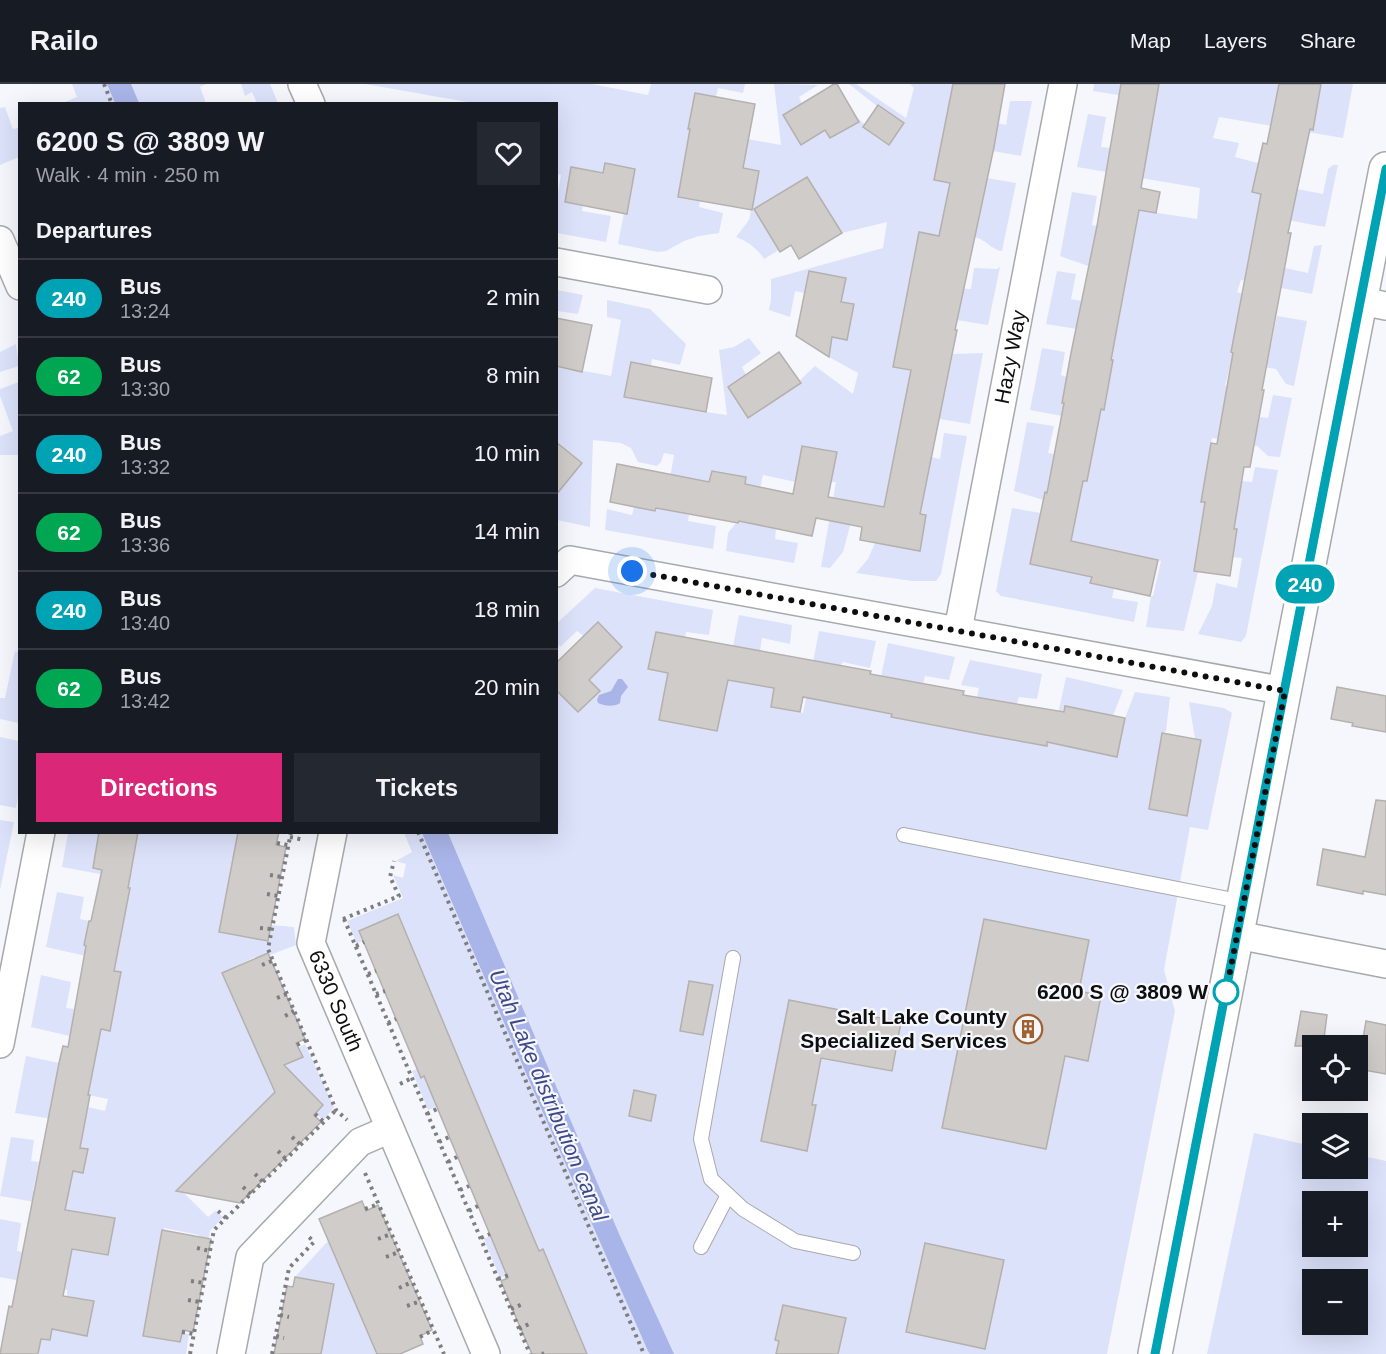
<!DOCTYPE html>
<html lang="en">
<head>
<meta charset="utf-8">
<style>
  body { margin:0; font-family:Arial,sans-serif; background:#242831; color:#f1f3f6; height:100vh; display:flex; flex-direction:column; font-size:22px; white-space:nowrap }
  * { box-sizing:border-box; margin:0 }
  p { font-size:20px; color:#9ea1a6 }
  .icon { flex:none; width:33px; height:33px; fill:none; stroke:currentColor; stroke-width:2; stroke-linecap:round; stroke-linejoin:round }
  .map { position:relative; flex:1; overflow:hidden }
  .details { position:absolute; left:18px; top:18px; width:540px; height:732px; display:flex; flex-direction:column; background:#171b24; border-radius:0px; box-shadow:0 6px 24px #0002 }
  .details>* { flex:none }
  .badge { padding:0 12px; border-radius:20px; font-size:21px; line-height:39px }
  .tools { position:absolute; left:1302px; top:951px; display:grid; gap:12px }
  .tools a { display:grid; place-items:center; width:66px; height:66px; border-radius:0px; background:#171b24; box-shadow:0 6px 24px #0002; font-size:30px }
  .you { position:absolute; width:30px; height:30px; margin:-15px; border:4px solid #fff; border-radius:50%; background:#1a73e8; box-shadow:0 0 0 9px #1a73e833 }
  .map>.badge { position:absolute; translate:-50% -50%; box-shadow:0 0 0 3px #fff }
  h2 { padding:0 18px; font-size:22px; line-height:54px }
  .round { display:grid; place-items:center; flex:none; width:63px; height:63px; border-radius:0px; background:#242831 }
  .summary { display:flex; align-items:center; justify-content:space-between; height:102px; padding:0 18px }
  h1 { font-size:28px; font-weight:800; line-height:45px }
  .action { display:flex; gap:12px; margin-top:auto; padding:12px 18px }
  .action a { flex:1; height:69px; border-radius:0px; background:#db2777; color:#fff; font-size:24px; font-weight:800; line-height:69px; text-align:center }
  .action a+a { background:#242831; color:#f1f3f6 }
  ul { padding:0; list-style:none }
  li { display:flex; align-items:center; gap:18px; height:78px; padding:0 18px; border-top:2px solid #363941 }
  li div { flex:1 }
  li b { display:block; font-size:22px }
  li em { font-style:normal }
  li .badge { min-width:66px; font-weight:700; text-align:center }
  header { display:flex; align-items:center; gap:36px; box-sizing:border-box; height:84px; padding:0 30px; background:#171b24; border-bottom:2px solid #363941 }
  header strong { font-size:28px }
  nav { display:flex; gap:33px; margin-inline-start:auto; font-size:21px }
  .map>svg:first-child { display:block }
  .green { fill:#dce2fa; fill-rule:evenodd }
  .water { fill:#a9b5e8 }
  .building { fill:#d0ccc9; stroke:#b4b0ad; stroke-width:1.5 }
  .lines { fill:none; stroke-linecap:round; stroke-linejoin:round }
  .lane-casing { stroke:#a8a9ad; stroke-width:16 }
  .street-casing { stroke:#a8a9ad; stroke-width:30 }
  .secondary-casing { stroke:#a8a9ad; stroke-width:36 }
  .path { stroke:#7e7e81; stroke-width:4; stroke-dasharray:3 4.5; stroke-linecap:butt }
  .lane { stroke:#fff; stroke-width:14 }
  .street { stroke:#fff; stroke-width:27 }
  .secondary { stroke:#fff; stroke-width:33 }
  .line-casing { stroke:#fff; stroke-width:14 }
  .line { stroke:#00a3b4; stroke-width:9 }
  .walk { stroke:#0e0e0f; stroke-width:6; stroke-dasharray:0 10.8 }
  .stop-dot { fill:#fff; stroke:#00a3b4; stroke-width:3 }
  .labels { text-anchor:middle; stroke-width:4.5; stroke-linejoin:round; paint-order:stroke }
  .street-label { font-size:21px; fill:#0e0e0f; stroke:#f6f7fc }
  .stop-label { font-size:21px; font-weight:bold; fill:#0e0e0f; stroke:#f6f7fc; text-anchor:end }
  .poi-label { font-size:21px; font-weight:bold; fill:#0e0e0f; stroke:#f6f7fc; text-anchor:end }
  .water-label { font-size:22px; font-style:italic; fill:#3e4988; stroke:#f6f7fc }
</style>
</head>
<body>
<header>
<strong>Railo</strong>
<nav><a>Map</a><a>Layers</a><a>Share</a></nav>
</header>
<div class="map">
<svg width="1386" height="1270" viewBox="0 0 1386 1270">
  <rect width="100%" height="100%" fill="#f6f7fc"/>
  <!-- green -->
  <g class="green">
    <polygon points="72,0 206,0 200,3 206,19 60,20 77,13"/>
    <polygon points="241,0 270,0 278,19 257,19 252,8 245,12"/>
    <path d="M365,0H592L648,11L651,0H745L743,9L718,4L716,13L695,9L688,44L781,61L774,0L818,1L799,13L802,20L783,31L801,61L825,46L831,54L849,43L846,37L856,32L865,41L863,44L888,61L902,42L849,0H856L906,34L914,4L910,0H953L943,54L998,39L1006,41L1010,17H1032L1021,72L942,58L934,95L950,99L976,146L987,94L1016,99L1002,167C991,166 985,154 973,153L969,159L919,148L909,199L925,203L971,205L974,184L997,185L1000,183L988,241L950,235L894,283L911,286L907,309L943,316L953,270L983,269L970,340L904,329L891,388L927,395L931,373L940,375L944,349L967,352L941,490L936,497H912L856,489L868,475L875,459L920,466L926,431L866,420H856L843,468L830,484L821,483L836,398H831L802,362L796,398L763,391L752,440L776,445L775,455L798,459L794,479L726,467L728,449L736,439H738L746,393L712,387L709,398L676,393L671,427L689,431L688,437L716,442L713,465L605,446L607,425L632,431L634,423L655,427L663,393L670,394L674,371L664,369L661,378L657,382L638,378L631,364L621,359L593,356L590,443L557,436V407L558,408L582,379L557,358V282L611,292L621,236L607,233V216L650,225L686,260L680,281L652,275L651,282L625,313L706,328L727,331L719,266L734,263L749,254L761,269L742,283L746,291L728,303L748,334L801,299L800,296L815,282L853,310L858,289L829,273L832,253L853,220L841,218L846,195L810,188L805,209L795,207L790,233L769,226L771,216V195L883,164L887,138L842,149L807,93L763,120L767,147L779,166L764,175C758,165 747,157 736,153L749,136L759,87L686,73L700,117L699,123L723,129L719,149L699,152L684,157L666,167L658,168L618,160L624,129H628L635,85L605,80L603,89L565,118L583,122L582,127L611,132L606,158L557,149V113L561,91L557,90L556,20L473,19Z"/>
    <polygon points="1094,0 1279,0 1272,38 1313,46 1321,0 1353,0 1343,54 1219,33 1213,54 1239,59 1235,73 1258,79 1252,108 1294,116 1297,105 1323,110 1328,85 1333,81 1338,81 1325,143 1260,131 1247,190 1282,196 1285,184 1308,189 1314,162 1322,161 1312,210 1241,196 1237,208 1243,210 1231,268 1268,276 1277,232 1307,237 1294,302 1286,300 1276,285 1231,278 1225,302 1227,302 1219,349 1255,355 1260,333 1268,334 1273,311 1292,314 1280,373 1268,372 1257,362 1212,354 1202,418 1237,424 1242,397 1252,398 1255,383 1278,386 1246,552 1241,558 1198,550 1212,522 1216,499 1237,504 1242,474 1233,473 1237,445 1201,440 1194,486 1198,488 1184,547 1146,543 1151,512 1153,512 1161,477 1099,463 1090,499 1114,505 1112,514 1138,518 1134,538 1001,512 996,507 1012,424 1041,429 1030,480 1064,487 1079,416 1045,408 1043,416 1014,407 1027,338 1054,342 1048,369 1054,370 1051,390 1087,397 1062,332 1030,326 1042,264 1065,268 1061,291 1067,293 1063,319 1105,325 1113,277 1110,276 1114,251 1046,240 1057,187 1076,190 1071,215 1081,217 1077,240 1117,247 1128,187 1089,180 1088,182 1060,172 1072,108 1097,112 1092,141 1097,142 1139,126 1197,135 1200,104 1077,83 1088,30 1106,33 1101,63 1111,64 1143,91 1156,17 1093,7"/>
    <polygon points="5,23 13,45 18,44 19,47 19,73 0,81 0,24"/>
    <polygon points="557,206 583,211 578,230 557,227"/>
    <polygon points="16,260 19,282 0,288 0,268"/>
    <polygon points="19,298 19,371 0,371 0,352 13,347 0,312 0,305"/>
    <polygon points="595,504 713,526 709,551 686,548 685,554 656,548 648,585 685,593 679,623 662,621 659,636 717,647 739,531 792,541 790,560 762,554 760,567 774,604 771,623 803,629 819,547 876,557 870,584 843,578 816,616 874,626 888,559 955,573 949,596 925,592 923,600 892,633 970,647 979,604 961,601 970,576 1042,590 1037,615 1019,613 1017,620 986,615 980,650 1047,662 1050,644 1055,644 1066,593 1123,606 1113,632 1065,622 1057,660 1117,673 1125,634 1135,608 1170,613 1166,647 1162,650 1149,725 1187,732 1195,655 1189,618 1224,624 1232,629 1208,746 1190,743 1164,886 1175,927 1107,1270 583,1270 510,1190 500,1194 484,1155 494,1150 438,1022 428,1026 412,987 421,983 395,832 364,846 367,854 357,860 347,837 403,814 393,791 403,794 406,780 396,777 412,768 404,749 556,748 557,606 579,627 600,607 589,596 622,563 598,538 584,552 577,547 560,563 557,559 557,539"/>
    <polygon points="15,567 19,568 19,639 0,635 0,614 5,614"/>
    <polygon points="0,653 19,657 19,707 16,724 0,721"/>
    <polygon points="0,736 14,738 0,806"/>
    <polygon points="68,749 99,749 93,784 130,791 138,749 240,749 260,840 294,843 296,861 270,871 273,880 262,885 255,873 225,888 295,966 305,960 334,1023 323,1037 315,1028 322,1019 297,995 183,1108 208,1133 215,1127 223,1133 210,1147 207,1166 196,1164 199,1151 164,1144 143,1250 177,1258 179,1248 189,1250 186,1270 38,1270 40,1255 50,1256 52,1245 87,1251 93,1218 67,1212 67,1206 0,1193 0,1135 21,1139 17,1167 22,1168 19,1185 66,1194 72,1165 108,1171 77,1151 41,1119 0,1112 11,1053 34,1056 31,1077 39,1078 33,1107 67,1114 73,1087 83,1089 88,1066 80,1064 84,1040 15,1029 26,972 59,979 50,1026 86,1033 88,1023 105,1027 108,1015 88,1011 96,969 95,958 31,943 41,891 71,898 66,924 74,925 72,940 110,947 121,888 86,882 86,872 46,863 57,808 84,813 80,835 89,837 84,861 118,868 130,805 99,798 100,790 62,783"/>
    <path d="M1254,1049L1312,1062V1084H1358V1071L1386,1077V1270H1207ZM1312,1118H1358V1162H1312ZM1312,1196H1358V1240H1312Z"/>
    <polygon points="328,1157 377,1270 321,1270 334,1201 295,1193"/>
  </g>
  <!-- water -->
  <g class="water">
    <polygon points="107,0 131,0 139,19 115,19"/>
    <path d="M618,595H622L628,603L621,612L620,619C615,623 604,622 598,619L597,616L599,611L611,607Z"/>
    <polygon points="422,749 448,749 620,1152 674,1270 650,1270 648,1267 544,1031"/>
  </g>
  <!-- building -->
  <g class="building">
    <polygon points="834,0 837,0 859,38 830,54 825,46 801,61 783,31"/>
    <polygon points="953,0 1005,0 994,63 955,246 957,246 920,430 926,431 920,467 860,456 862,443 816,434 812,452 739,437 738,439 656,424 655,427 610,418 617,380 709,398 712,387 746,393 745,400 793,410 802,362 837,368 828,413 884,423 911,286 893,283 919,148 939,152 950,99 934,96"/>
    <polygon points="1121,0 1159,0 1141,104 1160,108 1156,129 1139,126 1111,276 1113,276 1104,326 1101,325 1087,397 1083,397 1071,457 1158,476 1150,512 1090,499 1092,493 1030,480 1045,408 1047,409 1064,319 1062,319 1071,269 1097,142"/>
    <polygon points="1279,0 1321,0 1313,46 1310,45 1288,149 1291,149 1262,306 1264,306 1250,383 1244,383 1234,445 1237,445 1230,492 1194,487 1205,418 1201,418 1211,359 1217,360 1233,269 1231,268 1261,110 1252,108 1263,59 1267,60"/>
    <polygon points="695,9 755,20 743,84 759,87 752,126 678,113 690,45 688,45"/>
    <polygon points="878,21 904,39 889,61 863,43"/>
    <polygon points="605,79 635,85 627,130 565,118 571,83 603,89"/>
    <polygon points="807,93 842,149 799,175 791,161 780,168 754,125"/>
    <polygon points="809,187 846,194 841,218 854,220 847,256 832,253 829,273 796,252"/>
    <polygon points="556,234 592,241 582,288 556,282"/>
    <polygon points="779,268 801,299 748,334 728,303"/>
    <polygon points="631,278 712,294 706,328 624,313"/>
    <polygon points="556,358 582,379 556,411"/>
    <polygon points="598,538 622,563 589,596 600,607 578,628 556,606 556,579"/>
    <polygon points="656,548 871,587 870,590 964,607 963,611 1064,628 1065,622 1125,634 1117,673 1047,658 1047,662 980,650 891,633 892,630 803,613 800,628 771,623 774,604 728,596 717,647 659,636 668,589 648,585"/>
    <polygon points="1337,603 1386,612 1386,648 1352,642 1353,639 1331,635"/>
    <polygon points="1162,649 1201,656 1187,732 1149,725"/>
    <polygon points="1376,716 1386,717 1386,811 1363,807 1363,810 1317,801 1323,765 1365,773"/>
    <polygon points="99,748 138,748 128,804 130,804 114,887 121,888 110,947 101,945 88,1011 90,1011 80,1064 88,1065 83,1089 73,1087 65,1126 115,1134 108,1171 72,1165 63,1212 94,1217 87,1252 52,1245 50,1256 41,1255 38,1270 0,1270 9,1222 12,1223 59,979 63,962 68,963 86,862 84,861 89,837 91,837 102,786 93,784"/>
    <polygon points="238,748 279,748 276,761 286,763 268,857 219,848"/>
    <polygon points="398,830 539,1167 543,1165 587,1270 532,1270 517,1236 501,1197 508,1194 424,992 421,994 359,847"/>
    <polygon points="984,835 1089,856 1079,907 1101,912 1088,977 1065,972 1046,1065 942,1044"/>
    <polygon points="268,869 305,955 296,959 303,973 284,981 323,1021 314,1031 321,1038 240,1119 176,1107 275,1008 222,889"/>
    <polygon points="689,897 713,901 703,951 680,947"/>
    <polygon points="789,916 901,938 892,987 821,974 812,1021 816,1021 807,1067 761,1057"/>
    <polygon points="1301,927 1327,931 1323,962 1295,962"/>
    <polygon points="1366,937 1386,941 1386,990 1358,985"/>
    <polygon points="634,1006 656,1011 651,1037 629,1032"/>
    <polygon points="362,1117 366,1127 378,1121 432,1246 420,1252 423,1260 400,1270 377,1270 319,1135"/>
    <polygon points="162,1146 211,1155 193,1248 183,1246 180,1258 143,1252"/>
    <polygon points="925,1159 1004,1176 985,1265 906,1248"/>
    <polygon points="295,1193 334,1200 321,1270 274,1270 287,1202 293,1203"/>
    <polygon points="783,1221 846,1234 838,1270 776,1270 779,1257 775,1256"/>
  </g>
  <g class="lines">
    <!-- lane casing -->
    <g class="lane-casing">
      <g id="lane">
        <polyline points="904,751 1244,818"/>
        <polyline points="733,874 701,1055 711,1095 743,1125 795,1157 853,1169"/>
        <polyline points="701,1163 728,1111"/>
      </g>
    </g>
    <!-- street casing -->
    <g class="street-casing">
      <g id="street">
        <polyline points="302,0 311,20"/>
        <polyline points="0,156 20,202"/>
        <polyline points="556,178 708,206"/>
        <polyline points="1361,217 1386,222"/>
        <polyline points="556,489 570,476 1285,607"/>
        <path id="s1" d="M958,546L1063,0"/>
        <path id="s2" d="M333,748L311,859L486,1270"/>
        <polyline points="1237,851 1386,880"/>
        <polyline points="0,960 41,748"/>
        <polyline points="231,1270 250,1173 360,1058 390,1045"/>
      </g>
    </g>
    <!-- secondary casing -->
    <g class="secondary-casing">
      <polyline id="secondary" points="1155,1270 1386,85"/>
    </g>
    <!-- path -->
    <g class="path">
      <polyline points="104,0 112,20"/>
      <polyline points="291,748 268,865 336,1026 347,1036"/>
      <polyline points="418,748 644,1270"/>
      <polyline points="290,753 304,756"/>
      <polyline points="277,759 288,761"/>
      <polyline points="270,791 282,793"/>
      <polyline points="267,810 278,812"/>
      <polyline points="343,835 399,812 390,793 394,777"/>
      <polyline points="344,835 530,1270"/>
      <polyline points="260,844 271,845"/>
      <polyline points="356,862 364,858"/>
      <polyline points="262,881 272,877"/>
      <polyline points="368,890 376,887"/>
      <polyline points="376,910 385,907"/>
      <polyline points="277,914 287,910"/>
      <polyline points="285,932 294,927"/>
      <polyline points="388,939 396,935"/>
      <polyline points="297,961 306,956"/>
      <polyline points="400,1000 412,994"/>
      <polyline points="315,1030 324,1038"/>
      <polyline points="427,1030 437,1025"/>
      <polyline points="292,1053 301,1061"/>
      <polyline points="439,1058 449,1053"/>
      <polyline points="278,1067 286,1075"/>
      <polyline points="448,1078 457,1073"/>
      <polyline points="365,1089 444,1270"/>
      <polyline points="255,1090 263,1098"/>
      <polyline points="243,1103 251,1110"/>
      <polyline points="460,1106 469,1102"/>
      <polyline points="365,1125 379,1120"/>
      <polyline points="218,1127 226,1134"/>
      <polyline points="469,1127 478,1122"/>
      <polyline points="481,1154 490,1150"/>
      <polyline points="378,1155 391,1150"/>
      <polyline points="197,1164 210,1167"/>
      <polyline points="386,1173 399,1168"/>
      <polyline points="498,1195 512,1190"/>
      <polyline points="191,1197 204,1199"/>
      <polyline points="399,1204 412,1198"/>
      <polyline points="188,1216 200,1218"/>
      <polyline points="407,1222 421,1217"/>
      <polyline points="511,1225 523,1220"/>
      <polyline points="280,1231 289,1233"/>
      <polyline points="519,1245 531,1239"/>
      <polyline points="182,1248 194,1250"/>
      <polyline points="276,1252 284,1254"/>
      <polyline points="420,1253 433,1246"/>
      <polyline points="190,1270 214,1146 336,1026"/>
      <polyline points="272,1270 289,1184 314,1158 307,1151"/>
      <polyline points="542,1270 544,1269"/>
    </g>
    <!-- lane -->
    <use href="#lane" class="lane"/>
    <!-- street -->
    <use href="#street" class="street"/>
    <!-- secondary -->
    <use href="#secondary" class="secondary"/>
  </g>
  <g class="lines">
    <!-- line casing -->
    <g class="line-casing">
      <polyline id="line" points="1155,1270 1386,85"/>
    </g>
    <!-- line -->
    <use href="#line" class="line"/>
    <!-- walk -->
    <polyline class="walk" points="632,487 1285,607 1226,908"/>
  </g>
  <!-- icons -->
  <defs>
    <g id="building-ring" transform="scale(1.5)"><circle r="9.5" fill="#f6f7fc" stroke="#a3602f" stroke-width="1.5"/><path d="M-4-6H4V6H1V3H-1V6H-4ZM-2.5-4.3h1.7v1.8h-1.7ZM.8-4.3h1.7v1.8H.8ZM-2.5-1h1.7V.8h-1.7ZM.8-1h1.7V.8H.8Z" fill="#a3602f"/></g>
  </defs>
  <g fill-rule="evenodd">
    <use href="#building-ring" x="1028" y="945"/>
  </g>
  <!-- markers -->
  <circle class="stop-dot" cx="1226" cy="908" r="12"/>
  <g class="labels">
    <!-- street labels -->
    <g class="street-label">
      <text dy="7" stroke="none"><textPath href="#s1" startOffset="278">Hazy Way</textPath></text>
      <text dy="7" stroke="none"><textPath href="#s2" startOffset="176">6330 South</textPath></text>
    </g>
    <!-- stop labels -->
    <g class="stop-label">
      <text x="1208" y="915">6200 S @ 3809 W</text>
    </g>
    <!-- poi labels -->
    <g class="poi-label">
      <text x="1007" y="940">Salt Lake County<tspan x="1007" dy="24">Specialized Services</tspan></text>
    </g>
    <!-- water labels -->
    <g class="water-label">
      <text transform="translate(549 1011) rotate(67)" y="8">Utah Lake distribution canal</text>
    </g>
  </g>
</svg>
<div class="tools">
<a><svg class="icon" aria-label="locate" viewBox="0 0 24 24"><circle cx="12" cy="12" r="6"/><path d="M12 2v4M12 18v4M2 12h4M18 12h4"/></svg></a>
<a><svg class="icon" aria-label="layers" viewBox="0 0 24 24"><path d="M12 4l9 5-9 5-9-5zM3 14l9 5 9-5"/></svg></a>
<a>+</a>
<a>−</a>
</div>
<div class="you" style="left:632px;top:487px"></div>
<b class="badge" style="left:1305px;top:500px;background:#00a3b4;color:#fff">240</b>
<section class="details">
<div class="summary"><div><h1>6200 S @ 3809 W</h1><p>Walk · 4 min · 250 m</p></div><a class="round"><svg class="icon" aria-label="heart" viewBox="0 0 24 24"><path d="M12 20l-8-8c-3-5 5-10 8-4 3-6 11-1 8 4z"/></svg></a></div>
<h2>Departures</h2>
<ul>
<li><span class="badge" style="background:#00a3b4;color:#fff">240</span><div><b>Bus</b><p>13:24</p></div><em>2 min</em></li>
<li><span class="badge" style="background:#00a651;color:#fff">62</span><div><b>Bus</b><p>13:30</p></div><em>8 min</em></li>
<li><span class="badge" style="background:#00a3b4;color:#fff">240</span><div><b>Bus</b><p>13:32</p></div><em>10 min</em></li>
<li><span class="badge" style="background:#00a651;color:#fff">62</span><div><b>Bus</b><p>13:36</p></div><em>14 min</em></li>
<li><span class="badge" style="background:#00a3b4;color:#fff">240</span><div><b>Bus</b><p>13:40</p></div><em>18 min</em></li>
<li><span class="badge" style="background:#00a651;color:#fff">62</span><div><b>Bus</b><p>13:42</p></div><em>20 min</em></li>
</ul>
<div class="action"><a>Directions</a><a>Tickets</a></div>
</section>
</div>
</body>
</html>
